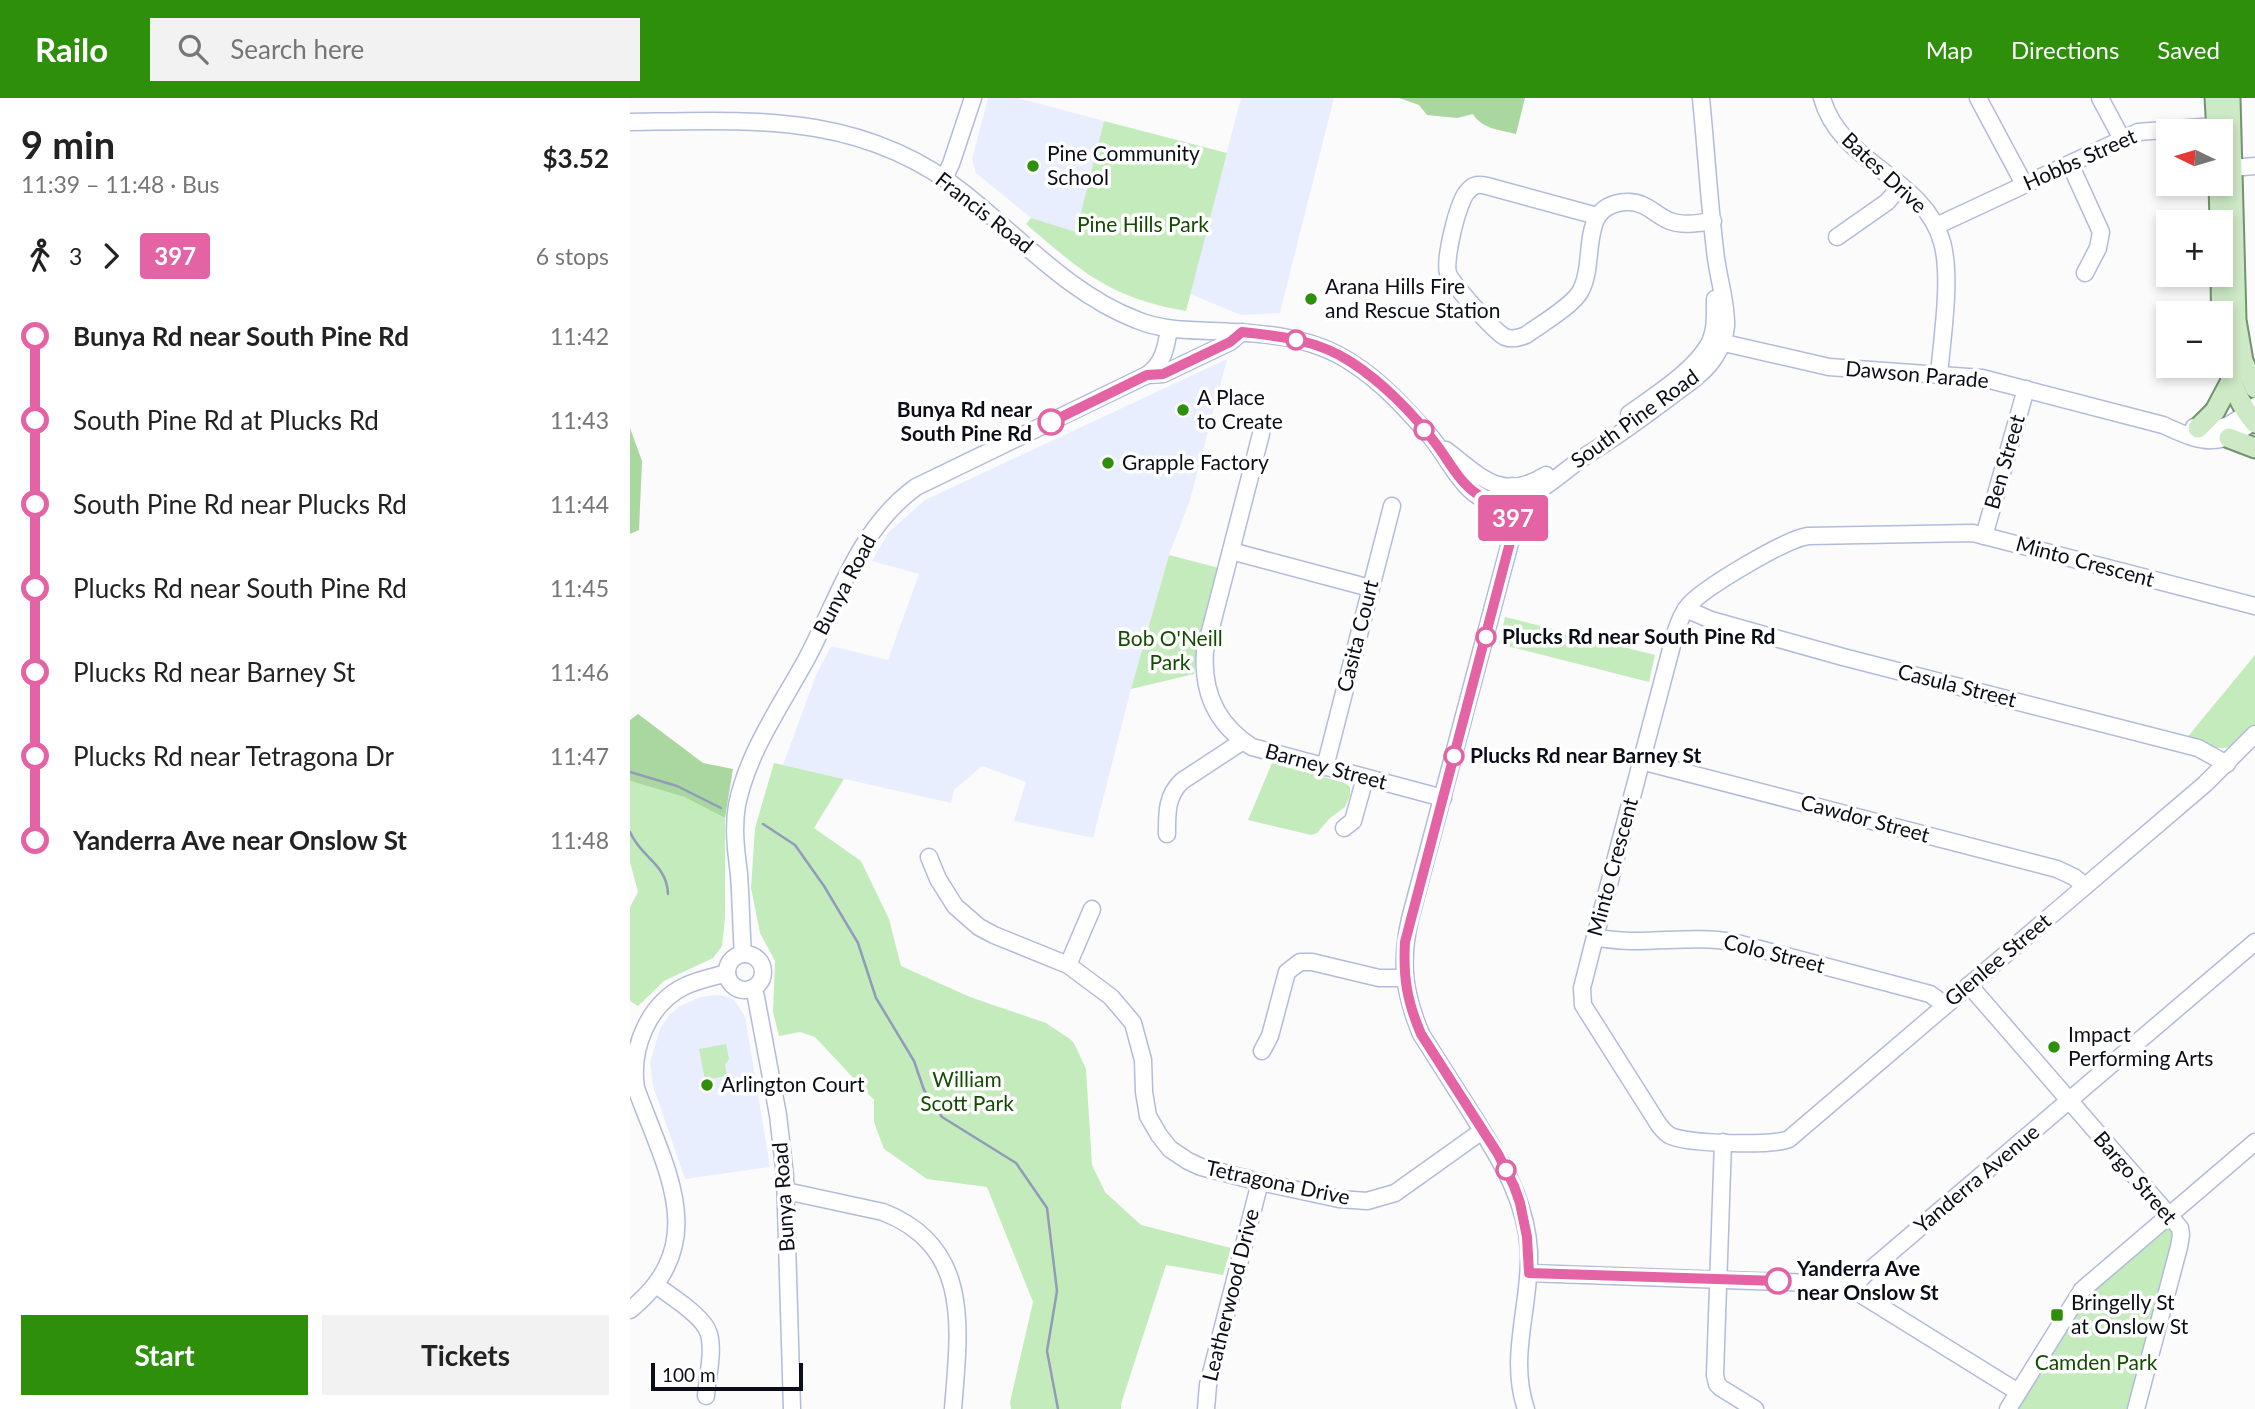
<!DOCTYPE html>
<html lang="en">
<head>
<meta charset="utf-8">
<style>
  body { margin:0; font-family:Lato,sans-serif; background:#f2f2f2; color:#222; height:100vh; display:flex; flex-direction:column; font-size:26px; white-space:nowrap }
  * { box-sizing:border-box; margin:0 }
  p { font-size:23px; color:#767676 }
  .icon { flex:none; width:38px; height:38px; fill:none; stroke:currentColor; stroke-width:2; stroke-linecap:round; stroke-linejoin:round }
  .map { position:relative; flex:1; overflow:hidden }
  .side { display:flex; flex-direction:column; background:#fff; width:630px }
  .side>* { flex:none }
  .badge { padding:0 14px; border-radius:5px; font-size:24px; line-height:46px }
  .needle { width:46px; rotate:275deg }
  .controls { position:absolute; left:1526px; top:21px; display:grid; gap:14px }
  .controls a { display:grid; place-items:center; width:77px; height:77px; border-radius:0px; background:#fff; box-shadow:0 4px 10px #0003; font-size:35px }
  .scale { position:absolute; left:21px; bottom:18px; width:152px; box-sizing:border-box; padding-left:7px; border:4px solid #0b0e18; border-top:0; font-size:19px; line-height:24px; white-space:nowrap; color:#0b0e18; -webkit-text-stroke:5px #fff; paint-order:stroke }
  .map>.badge { position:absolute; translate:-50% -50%; box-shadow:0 0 0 4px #fff }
  .legs { display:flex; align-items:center; gap:10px; height:77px; padding:0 21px; font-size:23px }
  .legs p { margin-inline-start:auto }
  .headline { display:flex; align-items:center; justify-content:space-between; height:119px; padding:0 21px }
  h1 { font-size:38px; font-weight:700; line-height:52px }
  .action { display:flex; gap:14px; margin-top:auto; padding:14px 21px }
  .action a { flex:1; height:80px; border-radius:0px; background:#2d8f0a; color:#fff; font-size:28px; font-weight:700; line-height:80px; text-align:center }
  .action a+a { background:#f2f2f2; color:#222 }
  ul { padding:0 21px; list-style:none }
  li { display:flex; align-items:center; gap:24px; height:84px; font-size:26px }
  li i { display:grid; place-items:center; width:10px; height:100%; margin:0 9px; background:currentColor }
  li i::after { content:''; width:18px; height:18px; margin:-9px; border:5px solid; border-radius:50%; background:#fff }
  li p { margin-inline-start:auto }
  li:first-child i { background:linear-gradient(#0000 50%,currentColor 0) }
  li:last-child i { background:linear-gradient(currentColor 50%,#0000 0) }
  header { display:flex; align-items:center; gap:42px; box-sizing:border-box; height:98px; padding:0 35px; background:#2d8f0a; color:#fff }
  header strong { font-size:33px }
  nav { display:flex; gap:38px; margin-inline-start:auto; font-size:24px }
  .search { width:490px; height:63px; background:#f2f2f2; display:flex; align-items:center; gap:18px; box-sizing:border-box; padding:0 24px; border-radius:0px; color:#767676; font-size:26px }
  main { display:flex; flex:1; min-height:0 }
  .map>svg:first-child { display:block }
  .built { fill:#e8eefe }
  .green { fill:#c4ebbc }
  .forest { fill:#aad6a0 }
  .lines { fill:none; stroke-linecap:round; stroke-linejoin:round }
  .stream { stroke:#929bb8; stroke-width:2.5 }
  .minor-casing { stroke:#b2bbdb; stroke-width:19 }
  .major-casing { stroke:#739370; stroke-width:23 }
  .minor { stroke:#fff; stroke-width:16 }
  .major { stroke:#cde9c6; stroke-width:19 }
  .line-1-casing { stroke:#fff; stroke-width:16 }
  .line-1 { stroke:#e463a4; stroke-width:10 }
  .poi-dot { fill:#2d8f0a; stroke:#fff; stroke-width:2.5 }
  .stop-1-dot { fill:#fff; stroke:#e463a4; stroke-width:3.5 }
  .labels { text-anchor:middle; stroke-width:7; stroke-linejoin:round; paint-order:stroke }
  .poi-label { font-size:21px; fill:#0b0e18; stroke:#fff; text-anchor:start }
  .street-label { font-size:21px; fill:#0b0e18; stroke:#fff }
  .park-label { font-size:21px; fill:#134c01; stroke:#fff }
  .stop-label { font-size:21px; font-weight:bold; fill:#0b0e18; stroke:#fff; text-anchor:start }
</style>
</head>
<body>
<header>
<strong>Railo</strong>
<div class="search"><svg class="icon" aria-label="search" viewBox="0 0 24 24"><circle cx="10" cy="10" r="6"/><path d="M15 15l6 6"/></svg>Search here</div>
<nav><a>Map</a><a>Directions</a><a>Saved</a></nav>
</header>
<main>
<section class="side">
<div class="headline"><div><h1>9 min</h1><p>11:39 – 11:48 · Bus</p></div><b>$3.52</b></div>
<div class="legs"><svg class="icon" aria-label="walk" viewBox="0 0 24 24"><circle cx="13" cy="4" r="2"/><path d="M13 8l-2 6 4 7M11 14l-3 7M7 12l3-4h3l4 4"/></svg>3<svg class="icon" aria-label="forward" viewBox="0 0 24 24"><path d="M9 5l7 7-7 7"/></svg><b class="badge" style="background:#e463a4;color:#fff">397</b><p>6 stops</p></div>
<ul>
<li><i style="color:#e463a4"></i><b>Bunya Rd near South Pine Rd</b><p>11:42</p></li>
<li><i style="color:#e463a4"></i><span>South Pine Rd at Plucks Rd</span><p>11:43</p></li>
<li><i style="color:#e463a4"></i><span>South Pine Rd near Plucks Rd</span><p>11:44</p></li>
<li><i style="color:#e463a4"></i><span>Plucks Rd near South Pine Rd</span><p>11:45</p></li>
<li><i style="color:#e463a4"></i><span>Plucks Rd near Barney St</span><p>11:46</p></li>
<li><i style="color:#e463a4"></i><span>Plucks Rd near Tetragona Dr</span><p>11:47</p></li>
<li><i style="color:#e463a4"></i><b>Yanderra Ave near Onslow St</b><p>11:48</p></li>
</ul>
<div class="action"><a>Start</a><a>Tickets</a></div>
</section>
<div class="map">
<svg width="1625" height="1311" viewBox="0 0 1625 1311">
  <rect width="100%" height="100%" fill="#fbfbfb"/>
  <!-- built -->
  <g class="built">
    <polygon points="358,0 388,0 474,23 446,135 401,120 346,75 342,61"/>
    <polygon points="611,0 704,0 650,215 611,217 560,196"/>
    <polygon points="597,261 560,402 539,457 501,591 463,740 384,723 396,684 352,668 324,692 321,705 153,667 186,577 201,548 258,562 289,476 242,463 259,434 295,402"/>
    <polygon points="84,897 95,898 104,902 115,918 140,1069 55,1081 23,988 20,964 30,931 39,917 52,907 71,899"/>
  </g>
  <!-- green -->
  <g class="green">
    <path d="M474,23L597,55L556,213C480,200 452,174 396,126L401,120L446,134Z"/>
    <polygon points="539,457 589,470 567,553 564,576 501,591"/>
    <polygon points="875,519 1025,557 1019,584 869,546"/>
    <path d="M1625,557V628C1597,659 1593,651 1555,642Z"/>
    <polygon points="144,665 214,681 184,730 231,763 259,821 271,868 340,899 416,925 440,941 444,945 456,971 462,1067 475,1094 511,1127 601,1150 593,1177 536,1167 491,1306 491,1311 381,1311 380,1304 403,1204 357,1089 297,1081 254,1051 244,1024 244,1002 185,939 170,934 149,938 143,914 145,863 130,835 121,790 125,730"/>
    <polygon points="642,665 715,685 720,689 720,698 715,709 700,720 687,735 681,737 618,722"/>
    <polygon points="0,683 54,699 95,720 95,820 92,848 83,860 34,883 8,908 0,903 0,809 8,794 0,764"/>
    <polygon points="96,946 99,961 95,967 97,978 75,982 69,951"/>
    <polygon points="1536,1129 1542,1131 1545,1137 1500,1311 1385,1311 1455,1197"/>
  </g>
  <!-- forest -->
  <g class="forest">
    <path d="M769,0H895L886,36C870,32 852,31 843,16L827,20L797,17L789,7Z"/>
    <polygon points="0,330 12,363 9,432 0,436"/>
    <polygon points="8,616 73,665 103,671 95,720 54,699 0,683 0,622"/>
  </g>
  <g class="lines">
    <!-- stream -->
    <g class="stream">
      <polyline points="0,674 47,688 91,710"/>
      <polyline points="133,726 165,747 194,788 228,845 246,900 284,963 294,992 312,1019 386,1065 417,1110 427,1193 417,1253 428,1311"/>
      <path d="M0,734C11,760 37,766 38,796"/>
    </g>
    <!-- minor casing -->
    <g class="minor-casing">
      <g id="minor">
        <path d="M1192,0C1210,66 1294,79 1312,144C1322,179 1312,240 1309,277"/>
        <polyline points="1348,0 1394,86"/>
        <polyline points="1470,0 1492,41"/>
        <path d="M0,24C122,22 233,14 335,96C390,140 441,197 507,222C531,232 556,232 582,233C631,235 680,237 722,265C752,284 776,311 800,338C820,361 834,402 868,405C900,409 934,371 960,355C991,336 1019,315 1048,293C1062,283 1077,272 1086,257C1092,248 1095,238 1096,228C1097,205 1087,176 1085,152C1079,102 1076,51 1071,0"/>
        <polyline points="1440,66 1471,134 1468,150 1455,175"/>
        <polyline points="1591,71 1625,68"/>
        <polyline points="314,80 321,66 343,0"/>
        <path d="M967,118L857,88C849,86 844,86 838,93C828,102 814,162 818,175C820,184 866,235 875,239C882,242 889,240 896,237C911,226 941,209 950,194C968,163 946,106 997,104C1015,103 1025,117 1040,123C1053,128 1069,125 1083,123"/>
        <polyline points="1306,128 1508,34 1597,27"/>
        <polyline points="1207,139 1257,104 1271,88"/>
        <path d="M1081,242L1199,269L1352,280L1533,327C1574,346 1589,350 1625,322"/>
        <polyline points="517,277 533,276 600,244 612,234"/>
        <path d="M999,316C1024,298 1066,272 1080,244C1086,231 1085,215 1085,201"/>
        <path d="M1564,329C1593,335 1603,326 1625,308"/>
        <path d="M631,336L575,553C572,594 587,627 622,649L813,700"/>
        <path d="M816,352C850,378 872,405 916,377"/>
        <path d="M882,388L883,425L881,441L780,821C770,865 774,895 791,936C809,964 827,993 845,1021C871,1063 896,1102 899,1153C901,1206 878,1259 896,1311"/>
        <polyline points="1354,438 1396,291"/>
        <polyline points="601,453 740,490"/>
        <path d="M1625,508L1343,435L1178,438C1156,441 1075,489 1059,507C1052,515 1048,526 1045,536L965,839L952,890L953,907L1029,1027C1033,1032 1036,1036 1041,1038C1058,1046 1143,1048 1159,1041L1575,686L1625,636"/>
        <polyline points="1056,511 1081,522 1213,559 1568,650 1597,666"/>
        <polyline points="1011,663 1427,771 1444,779 1455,788"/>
        <polyline points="695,669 762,408"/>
        <polyline points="714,730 723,723 735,680"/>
        <path d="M537,736C537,716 536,698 552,683L613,643"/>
        <polyline points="299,759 308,781 325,808 349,829 364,837 438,867 481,899 503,925 513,962 514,994 518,1018 529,1037 540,1051 558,1063 571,1069 630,1084 709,1101 737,1103 765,1095 852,1033"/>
        <path d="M965,839C1010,849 1057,836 1103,844L1300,896L1315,907"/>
        <path d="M113,856C111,829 111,803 109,776C106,753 103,730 107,707C118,654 150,609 176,562C208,502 228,431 286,389L517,277C533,266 536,250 539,231"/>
        <circle cx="115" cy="874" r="18"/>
        <polyline points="438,867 462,811"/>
        <polyline points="1339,887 1550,1130 1551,1137 1549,1149 1506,1311"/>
        <polyline points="123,890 126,899 148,1017 155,1078 162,1311"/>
        <polyline points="632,953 640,938 657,874 670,864 682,864 749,880 774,880"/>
        <polyline points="1093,1044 1085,1277 1087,1286 1091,1290 1125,1311"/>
        <path d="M156,1093L253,1114C343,1149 329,1233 323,1311"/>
        <polyline points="899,1175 1210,1186 1222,1191 1388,1294"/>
        <path d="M26,1187C40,1198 74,1218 79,1236C84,1255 77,1279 76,1298"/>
        <polyline points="1222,1191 1233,1178 1625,844"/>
        <path d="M0,1212C83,1145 35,1071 6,990C0,951 18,906 55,888C68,882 83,879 97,875"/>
        <polyline points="576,1311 578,1287 630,1084"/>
        <polyline points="1378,1311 1452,1192 1625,1044"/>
      </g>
    </g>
    <!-- major casing -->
    <g class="major-casing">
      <g id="major">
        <polyline points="1585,0 1587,33"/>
        <polyline points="1600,0 1606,222 1613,263 1625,290"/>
        <polyline points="1589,86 1590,124"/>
        <path d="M1591,177C1592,229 1589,282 1625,325"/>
        <polyline points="1568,330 1585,313 1601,283"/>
        <polyline points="1599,340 1625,350"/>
      </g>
    </g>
    <!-- minor -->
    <use href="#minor" class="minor"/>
    <!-- major -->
    <use href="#major" class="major"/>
  </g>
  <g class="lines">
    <!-- line-1 casing -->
    <g class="line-1-casing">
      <path id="line-1" d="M421,324L517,277L533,276L600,244L612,234C650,238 688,242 721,264C752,284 784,316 806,346C819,363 829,384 847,396C858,404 869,406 883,405V434L878,452L775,844C773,880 777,903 791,936L868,1056L884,1088L890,1105L897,1139L899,1175L1148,1183"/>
    </g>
    <!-- line-1 -->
    <use href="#line-1" class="line-1"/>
  </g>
  <!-- markers -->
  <g class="poi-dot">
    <circle cx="403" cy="68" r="7"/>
    <circle cx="681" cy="201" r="7"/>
    <circle cx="553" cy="312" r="7"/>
    <circle cx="478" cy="365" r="7"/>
    <circle cx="1424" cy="949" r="7"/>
    <circle cx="77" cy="987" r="7"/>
    <rect x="1420" y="1210" width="14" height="14" rx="3.5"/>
  </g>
  <g class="stop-1-dot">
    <circle cx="666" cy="242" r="9"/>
    <circle cx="421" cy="324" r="12"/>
    <circle cx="794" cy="332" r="9"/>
    <circle cx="856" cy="539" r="9"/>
    <circle cx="824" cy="658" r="9"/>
    <circle cx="876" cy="1072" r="9"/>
    <circle cx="1148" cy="1183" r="12"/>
  </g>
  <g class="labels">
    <!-- poi labels -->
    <g class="poi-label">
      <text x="417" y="63">Pine Community<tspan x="417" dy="24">School</tspan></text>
      <text x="695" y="196">Arana Hills Fire<tspan x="695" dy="24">and Rescue Station</tspan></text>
      <text x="567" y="307">A Place<tspan x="567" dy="24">to Create</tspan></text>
      <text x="492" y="372">Grapple Factory</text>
      <text x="1438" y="944">Impact<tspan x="1438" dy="24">Performing Arts</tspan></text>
      <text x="91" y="994">Arlington Court</text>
      <text x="1441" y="1212">Bringelly St<tspan x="1441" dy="24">at Onslow St</tspan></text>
    </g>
    <!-- street labels -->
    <g class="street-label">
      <text transform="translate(1450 62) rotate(-24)" y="7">Hobbs Street</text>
      <text transform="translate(1254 75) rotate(43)" y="7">Bates Drive</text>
      <text transform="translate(354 115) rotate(38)" y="7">Francis Road</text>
      <text transform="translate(1287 277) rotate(5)" y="7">Dawson Parade</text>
      <text transform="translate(1005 321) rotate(-36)" y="7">South Pine Road</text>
      <text transform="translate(1375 364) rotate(-74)" y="7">Ben Street</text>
      <text transform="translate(1455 464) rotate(15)" y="7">Minto Crescent</text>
      <text transform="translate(215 487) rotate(-62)" y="7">Bunya Road</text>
      <text transform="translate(728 538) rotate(-76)" y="7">Casita Court</text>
      <text transform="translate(1327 588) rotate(14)" y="7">Casula Street</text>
      <text transform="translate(696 669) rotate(15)" y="7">Barney Street</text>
      <text transform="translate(1235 721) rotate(15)" y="7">Cawdor Street</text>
      <text transform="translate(983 769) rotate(-75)" y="7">Minto Crescent</text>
      <text transform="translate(1144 856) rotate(14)" y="7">Colo Street</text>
      <text transform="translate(1368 862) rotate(-40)" y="7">Glenlee Street</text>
      <text transform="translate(1505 1080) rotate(49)" y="7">Bargo Street</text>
      <text transform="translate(1347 1081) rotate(-40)" y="7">Yanderra Avenue</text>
      <text transform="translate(648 1085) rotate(12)" y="7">Tetragona Drive</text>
      <text transform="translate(154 1099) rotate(-94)" y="7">Bunya Road</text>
      <text transform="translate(601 1197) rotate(-76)" y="7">Leatherwood Drive</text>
    </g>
    <!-- park labels -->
    <g class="park-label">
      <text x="513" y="134">Pine Hills Park</text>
      <text x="540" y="548">Bob O'Neill<tspan x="540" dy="24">Park</tspan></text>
      <text x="337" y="989">William<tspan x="337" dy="24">Scott Park</tspan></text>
      <text x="1466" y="1272">Camden Park</text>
    </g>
    <!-- stop labels -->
    <g class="stop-label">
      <text x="402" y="319" text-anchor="end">Bunya Rd near<tspan x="402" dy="24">South Pine Rd</tspan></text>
      <text x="872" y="546">Plucks Rd near South Pine Rd</text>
      <text x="840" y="665">Plucks Rd near Barney St</text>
      <text x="1167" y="1178">Yanderra Ave<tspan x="1167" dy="24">near Onslow St</tspan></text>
    </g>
  </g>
</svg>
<div class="controls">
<a><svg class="needle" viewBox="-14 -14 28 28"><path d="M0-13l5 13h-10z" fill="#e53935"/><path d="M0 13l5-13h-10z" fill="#767676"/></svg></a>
<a>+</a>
<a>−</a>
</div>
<div class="scale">100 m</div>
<b class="badge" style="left:883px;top:420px;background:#e463a4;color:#fff">397</b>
</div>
</main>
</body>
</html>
